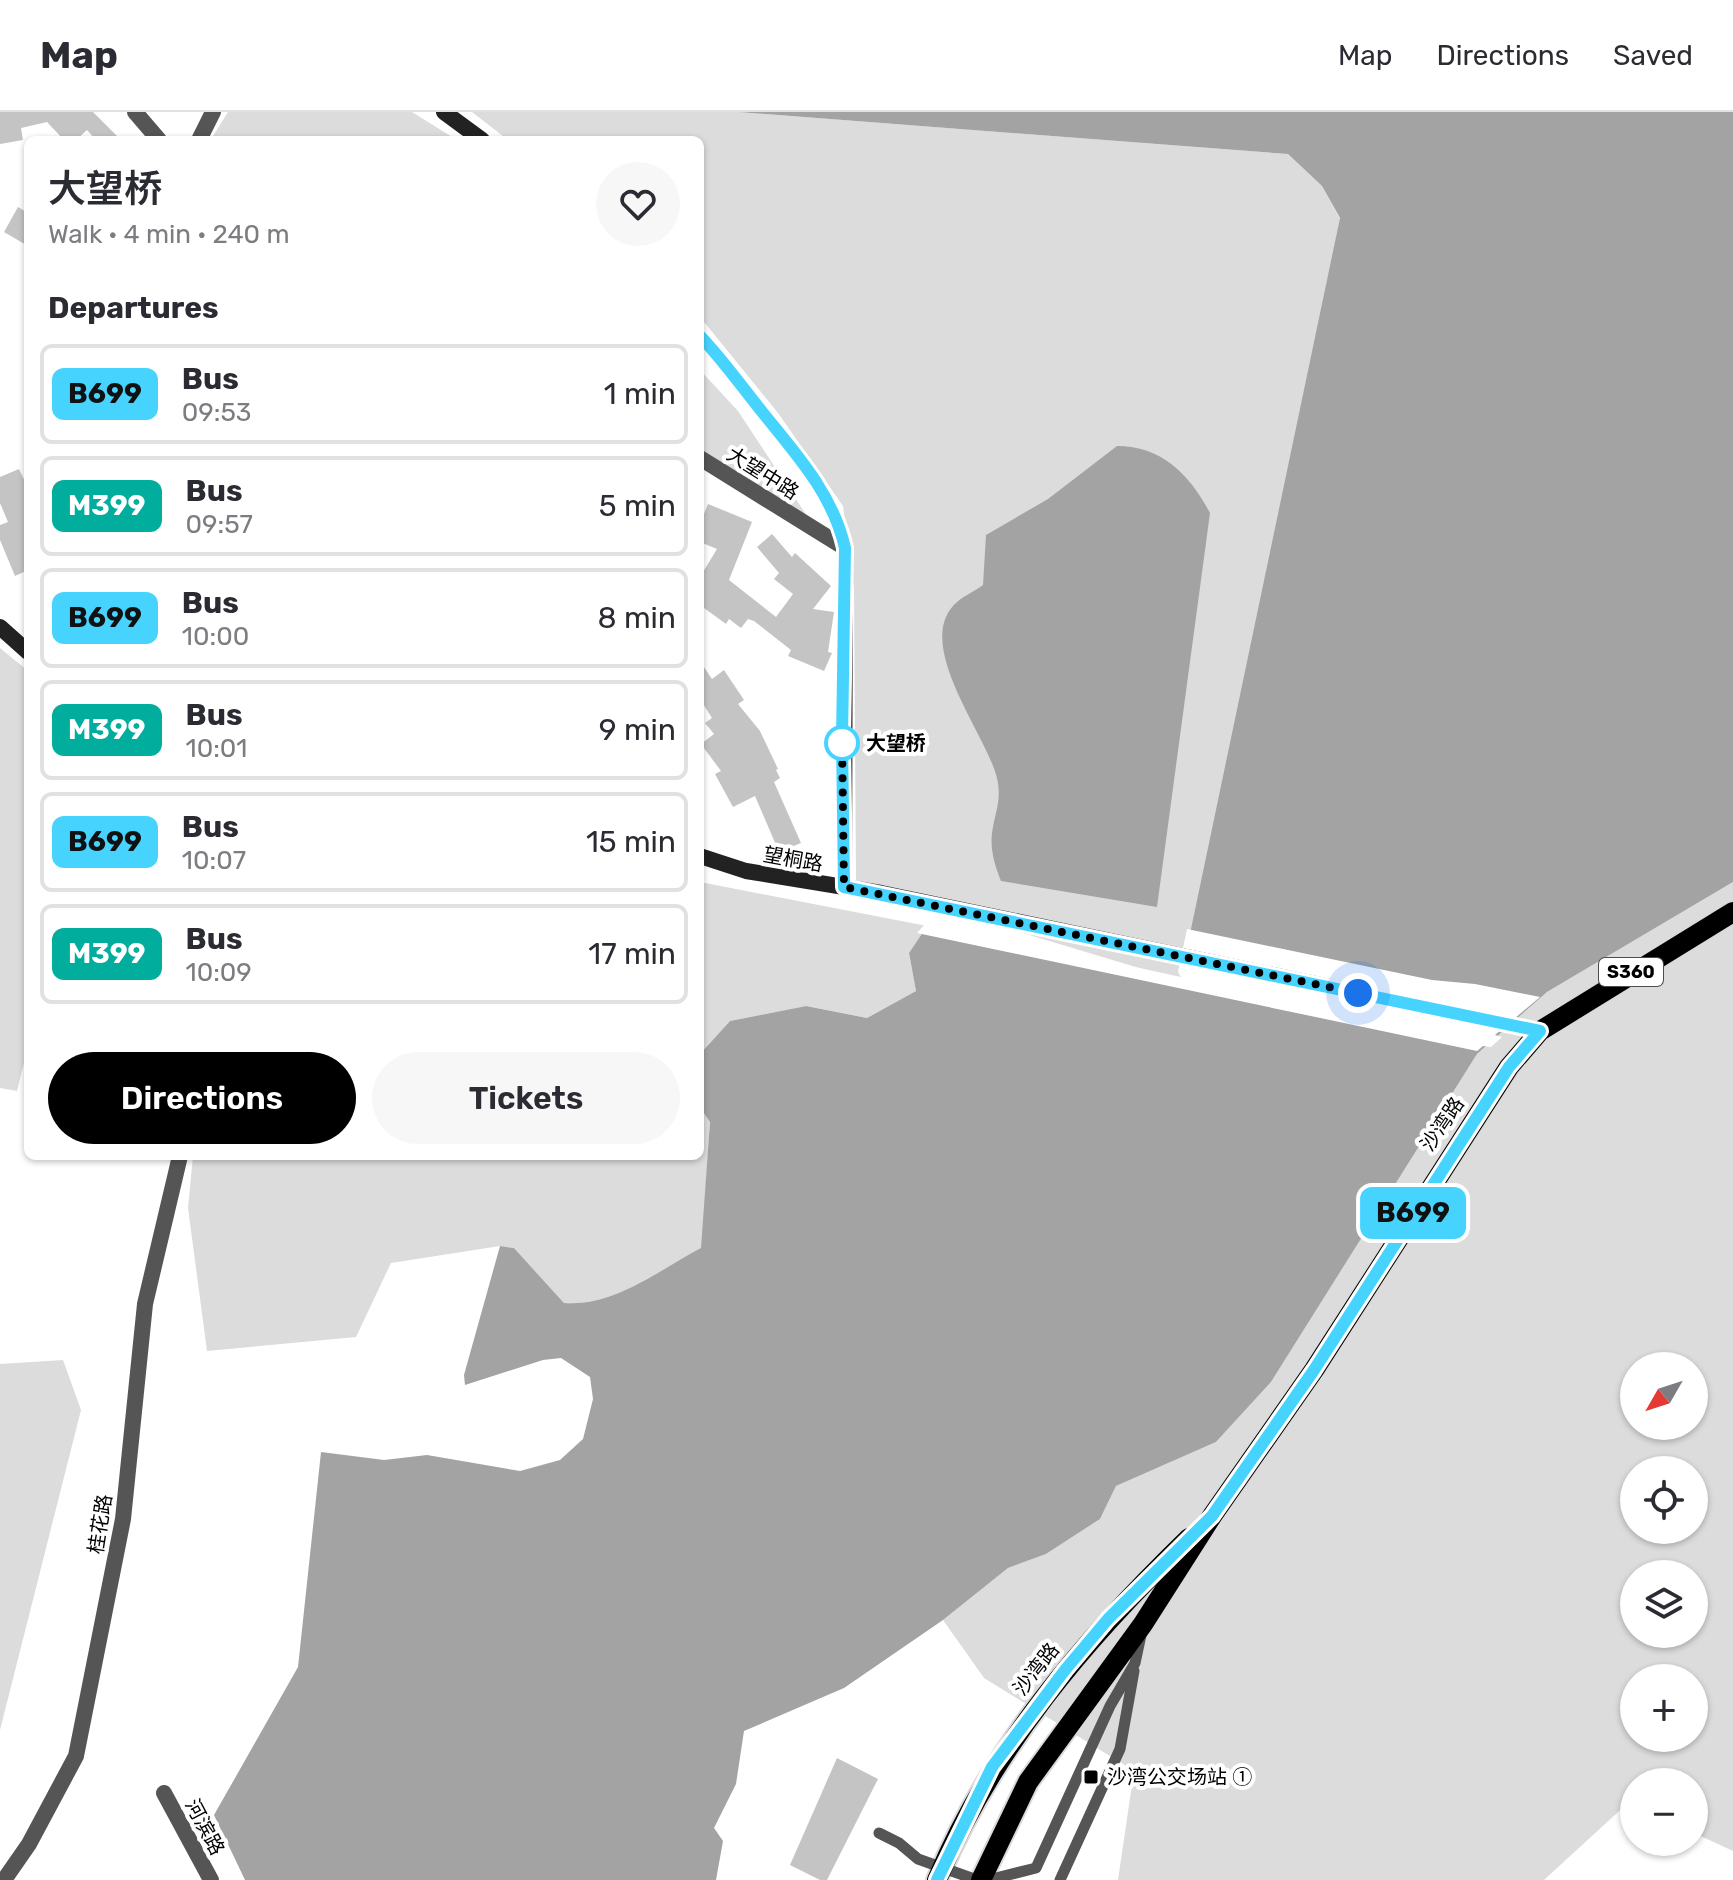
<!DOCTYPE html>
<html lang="en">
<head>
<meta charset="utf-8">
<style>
  body { margin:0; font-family:Rubik,"Noto Sans SC",sans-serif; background:#f7f7f7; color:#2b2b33; height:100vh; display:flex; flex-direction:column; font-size:30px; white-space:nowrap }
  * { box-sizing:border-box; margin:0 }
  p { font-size:26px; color:#7c7c81 }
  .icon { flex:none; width:44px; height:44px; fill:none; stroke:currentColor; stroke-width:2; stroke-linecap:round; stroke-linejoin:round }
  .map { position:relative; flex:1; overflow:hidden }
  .sheet { position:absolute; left:24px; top:24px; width:680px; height:1024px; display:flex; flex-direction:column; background:#fff; border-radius:12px; box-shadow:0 2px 6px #0004 }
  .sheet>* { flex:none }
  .badge { padding:0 16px; border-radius:12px; font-size:28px; line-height:52px }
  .needle { width:52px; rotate:231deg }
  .buttons { position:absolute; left:1620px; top:1240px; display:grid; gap:16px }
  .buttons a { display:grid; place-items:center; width:88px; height:88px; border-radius:50%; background:#fff; box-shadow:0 2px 6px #0004; font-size:40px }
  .you { position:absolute; width:40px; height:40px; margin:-20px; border:6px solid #fff; border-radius:50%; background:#1a73e8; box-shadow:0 0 0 12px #1a73e833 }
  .map>.badge { position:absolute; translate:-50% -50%; box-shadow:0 0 0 4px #fff }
  h2 { padding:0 24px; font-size:30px; line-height:72px }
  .round { display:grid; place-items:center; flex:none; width:84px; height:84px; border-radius:42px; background:#f7f7f7 }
  .headline { display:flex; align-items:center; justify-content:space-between; height:136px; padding:0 24px }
  h1 { font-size:38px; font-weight:600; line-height:60px }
  .button { display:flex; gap:16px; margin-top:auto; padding:16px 24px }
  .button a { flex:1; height:92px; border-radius:48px; background:#000; color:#fff; font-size:32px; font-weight:600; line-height:92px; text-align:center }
  .button a+a { background:#f7f7f7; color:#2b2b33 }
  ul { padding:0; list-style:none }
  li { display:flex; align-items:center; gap:24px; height:100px; margin:0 16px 12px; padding:0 8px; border:4px solid #e1e1e2; border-radius:12px }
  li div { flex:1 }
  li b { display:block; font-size:30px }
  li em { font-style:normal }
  li .badge { min-width:88px; font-weight:700; text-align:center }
  header { display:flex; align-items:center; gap:48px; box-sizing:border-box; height:112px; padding:0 40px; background:#fff; border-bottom:2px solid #e1e1e2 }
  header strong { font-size:38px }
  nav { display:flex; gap:44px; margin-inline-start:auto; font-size:28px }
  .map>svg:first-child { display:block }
  .green { fill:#dcdcdc; fill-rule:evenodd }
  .water { fill:#a3a3a3 }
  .pier { fill:#fff }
  .building { fill:#c4c4c4 }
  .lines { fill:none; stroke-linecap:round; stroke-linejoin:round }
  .primary-casing { stroke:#dbdbdb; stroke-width:24 }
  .lane { stroke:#555; stroke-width:11 }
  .street { stroke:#555; stroke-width:16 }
  .secondary { stroke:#222; stroke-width:16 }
  .primary { stroke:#000; stroke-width:20 }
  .line-casing { stroke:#fff; stroke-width:18 }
  .line { stroke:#46d4ff; stroke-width:12 }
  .walk { stroke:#000; stroke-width:8; stroke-dasharray:0 14.4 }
  .stop-dot { fill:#fff; stroke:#46d4ff; stroke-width:4 }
  .poi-dot { fill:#000; stroke:#fff; stroke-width:3 }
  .labels { text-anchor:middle; stroke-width:8; stroke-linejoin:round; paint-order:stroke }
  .shield { fill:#fff; stroke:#4c4c4c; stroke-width:2 }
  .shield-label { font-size:18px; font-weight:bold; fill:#000 }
  .street-label { font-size:20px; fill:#000; stroke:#fff }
  .stop-label { font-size:20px; font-weight:bold; fill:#000; stroke:#fff; text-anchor:start }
  .poi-label { font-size:20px; fill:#000; stroke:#fff; text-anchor:start }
</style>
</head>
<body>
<header>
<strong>Map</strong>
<nav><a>Map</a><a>Directions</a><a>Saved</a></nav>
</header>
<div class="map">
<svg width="1733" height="1768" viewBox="0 0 1733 1768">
  <rect width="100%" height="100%" fill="#fff"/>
  <!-- green -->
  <g class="green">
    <polygon points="228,0 412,0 457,28 219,28 213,24"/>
    <polygon points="472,0 738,0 1288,42 1322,74 1340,107 1189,871 856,771 854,478 843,394 778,301 700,205 700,28 508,28"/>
    <polygon points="700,258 738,299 807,404 700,339"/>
    <polygon points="0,536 28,559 28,935 17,979 0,976"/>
    <polygon points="700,770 927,814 909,841 916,879 867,906 806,894 730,909 700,942"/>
    <path d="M1733,770V1739L1694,1721V1670H1634V1692L1629,1690L1544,1768H1118L1134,1659L984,1566L943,1508L1008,1456L1046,1442L1100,1407L1116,1374L1216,1330L1271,1270L1477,942L1547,880ZM1634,1254H1694V1314H1634ZM1634,1358H1694V1418H1634ZM1634,1462H1694V1522H1634ZM1634,1566H1694V1626H1634Z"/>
    <path d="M700,995L710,1009L702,1136C659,1158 614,1195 564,1191L514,1136L500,1134L391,1151L356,1225L207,1239L188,1096L193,1044H700Z"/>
    <polygon points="63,1248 81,1298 0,1618 0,1252"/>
  </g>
  <!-- water -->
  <g class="water">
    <path d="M738,0H1733V770L1547,880L1477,942L1271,1270L1216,1330L1116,1374L1100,1407L1046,1442L1008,1456L943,1508L844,1576L744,1619L736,1672L714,1716L723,1729L716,1768H245L214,1703L298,1555L321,1340L384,1348L427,1343L520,1359L560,1348L583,1327L593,1287L590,1265L561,1246L543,1248L465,1273L464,1263L500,1134L514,1136L564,1191C614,1195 659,1158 701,1136L710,1010L700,995V942L730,909L806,894L867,906L916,879L909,841L927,814L1187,870L1182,860L1340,106L1322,74L1288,42Z"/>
    <path d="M1117,334C1162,334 1190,363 1210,401L1157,795L1001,769C995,754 990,738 992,721C995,700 1002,688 997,666C986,621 911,530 957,490C965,483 975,479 983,473L986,423L1048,387Z"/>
  </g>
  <!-- pier -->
  <polygon class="pier" points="927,810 1181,865 1178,860 1187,817 1432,868 1475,872 1540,885 1495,923 1502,925 1491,935 1483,934 1477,939 917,821"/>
  <!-- building -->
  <g class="building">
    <polygon points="0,0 93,0 121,28 96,28 87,18 76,28 64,28 47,10 21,16 23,28 0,32"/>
    <polygon points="18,95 28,101 28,134 4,120"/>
    <polygon points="19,357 28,376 28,458 15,464 0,428 0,413 8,410 0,391 0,365"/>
    <polygon points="708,392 752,410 729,468 776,505 793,482 774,467 779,461 757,435 772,422 792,445 795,441 831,474 813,497 834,500 828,540 832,541 824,559 788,544 791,538 754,509 748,507 741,516 729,507 726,512 700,493 700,465 717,437 700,430 700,412"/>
    <polygon points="700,549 712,567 724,558 744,588 738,592 760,619 778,657 776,658 780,666 774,670 801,731 779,740 755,684 733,695 715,662 721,659 701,632 714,622 705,611 712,606 700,587"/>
    <polygon points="837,1646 878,1667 827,1768 820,1768 790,1753"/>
  </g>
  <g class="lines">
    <!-- primary casing -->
    <g class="primary-casing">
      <g id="primary">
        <path d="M937,1768C993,1634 1085,1527 1189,1426"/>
        <polyline points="981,1768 1028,1670 1143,1512 1212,1404 1314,1258 1509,955 1540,919 1733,800"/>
      </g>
    </g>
    <!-- lane -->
    <g class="lane">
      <polyline points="879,1721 899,1731 918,1747 977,1768"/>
      <polyline points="988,1768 1036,1756 1110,1594 1135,1551 1141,1523"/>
      <polyline points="1060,1768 1120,1637 1134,1559"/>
    </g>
    <!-- street -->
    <g class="street">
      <polyline points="135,0 159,28"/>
      <polyline points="199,28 213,0"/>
      <polyline points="700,346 845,436"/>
      <polyline points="164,1681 211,1768"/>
      <polyline points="4,1768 29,1732 76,1644 123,1407 145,1192 180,1044"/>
    </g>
    <!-- secondary -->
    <g class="secondary">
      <polyline points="444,0 482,28"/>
      <path d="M700,224C721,246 740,272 759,296C793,339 833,380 845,436L844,775"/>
      <polyline points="0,515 28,540"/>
      <polyline points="700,744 746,759 881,781 1540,919"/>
    </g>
    <!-- primary -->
    <use href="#primary" class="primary"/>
  </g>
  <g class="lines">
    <!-- line casing -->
    <g class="line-casing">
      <path id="line" d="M700,224C723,248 742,275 763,301C796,342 833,382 845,436L842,627L844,775L1540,919L1509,955L1314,1258L1212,1404L1108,1507L1065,1558L992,1655L937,1768"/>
    </g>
    <!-- line -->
    <use href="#line" class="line"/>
    <!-- walk -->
    <polyline class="walk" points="842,631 842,627 844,775 1358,881"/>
  </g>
  <!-- markers -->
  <circle class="stop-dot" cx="842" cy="631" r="16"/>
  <rect class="poi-dot" x="1083" y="1657" width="16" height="16" rx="4"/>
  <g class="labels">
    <!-- shield labels -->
    <rect class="shield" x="1599" y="846" width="64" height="28" rx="6"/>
    <g class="shield-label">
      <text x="1631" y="866">S360</text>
    </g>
    <!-- street labels -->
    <g class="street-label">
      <text transform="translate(763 361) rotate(32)" y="7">大望中路</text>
      <text transform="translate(793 747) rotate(10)" y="7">望桐路</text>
      <text transform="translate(1442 1012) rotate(-56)" y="7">沙湾路</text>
      <text transform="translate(100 1412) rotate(-81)" y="7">桂花路</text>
      <text transform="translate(1036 1557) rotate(-52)" y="7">沙湾路</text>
      <text transform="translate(205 1715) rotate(62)" y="7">河滨路</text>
    </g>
    <!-- stop labels -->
    <g class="stop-label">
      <text x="866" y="638">大望桥</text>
    </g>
    <!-- poi labels -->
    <g class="poi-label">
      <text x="1107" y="1672">沙湾公交场站 ①</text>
    </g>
  </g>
</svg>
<div class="buttons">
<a><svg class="needle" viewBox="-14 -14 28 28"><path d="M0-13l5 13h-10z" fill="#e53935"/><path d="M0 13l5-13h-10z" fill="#7c7c81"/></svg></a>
<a><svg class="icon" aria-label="locate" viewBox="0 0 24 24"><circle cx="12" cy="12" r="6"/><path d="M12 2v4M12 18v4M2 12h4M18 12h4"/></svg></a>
<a><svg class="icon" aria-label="layers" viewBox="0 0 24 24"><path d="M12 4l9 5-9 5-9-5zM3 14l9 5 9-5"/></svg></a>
<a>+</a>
<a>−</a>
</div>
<div class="you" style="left:1358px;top:881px"></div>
<b class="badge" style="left:1413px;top:1101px;background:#46d4ff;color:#111">B699</b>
<section class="sheet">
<div class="headline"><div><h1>大望桥</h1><p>Walk · 4 min · 240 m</p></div><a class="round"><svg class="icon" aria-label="heart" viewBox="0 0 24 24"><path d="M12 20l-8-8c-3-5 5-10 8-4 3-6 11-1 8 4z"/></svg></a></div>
<h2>Departures</h2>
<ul>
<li><span class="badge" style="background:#46d4ff;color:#111">B699</span><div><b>Bus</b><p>09:53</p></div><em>1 min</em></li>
<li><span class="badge" style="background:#01ad9c;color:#fff">M399</span><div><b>Bus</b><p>09:57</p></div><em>5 min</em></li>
<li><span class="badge" style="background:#46d4ff;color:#111">B699</span><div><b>Bus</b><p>10:00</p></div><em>8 min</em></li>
<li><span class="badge" style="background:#01ad9c;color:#fff">M399</span><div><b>Bus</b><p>10:01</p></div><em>9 min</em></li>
<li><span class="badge" style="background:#46d4ff;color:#111">B699</span><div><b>Bus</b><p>10:07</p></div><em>15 min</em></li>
<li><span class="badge" style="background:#01ad9c;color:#fff">M399</span><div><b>Bus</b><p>10:09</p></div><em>17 min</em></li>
</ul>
<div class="button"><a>Directions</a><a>Tickets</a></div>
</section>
</div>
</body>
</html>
